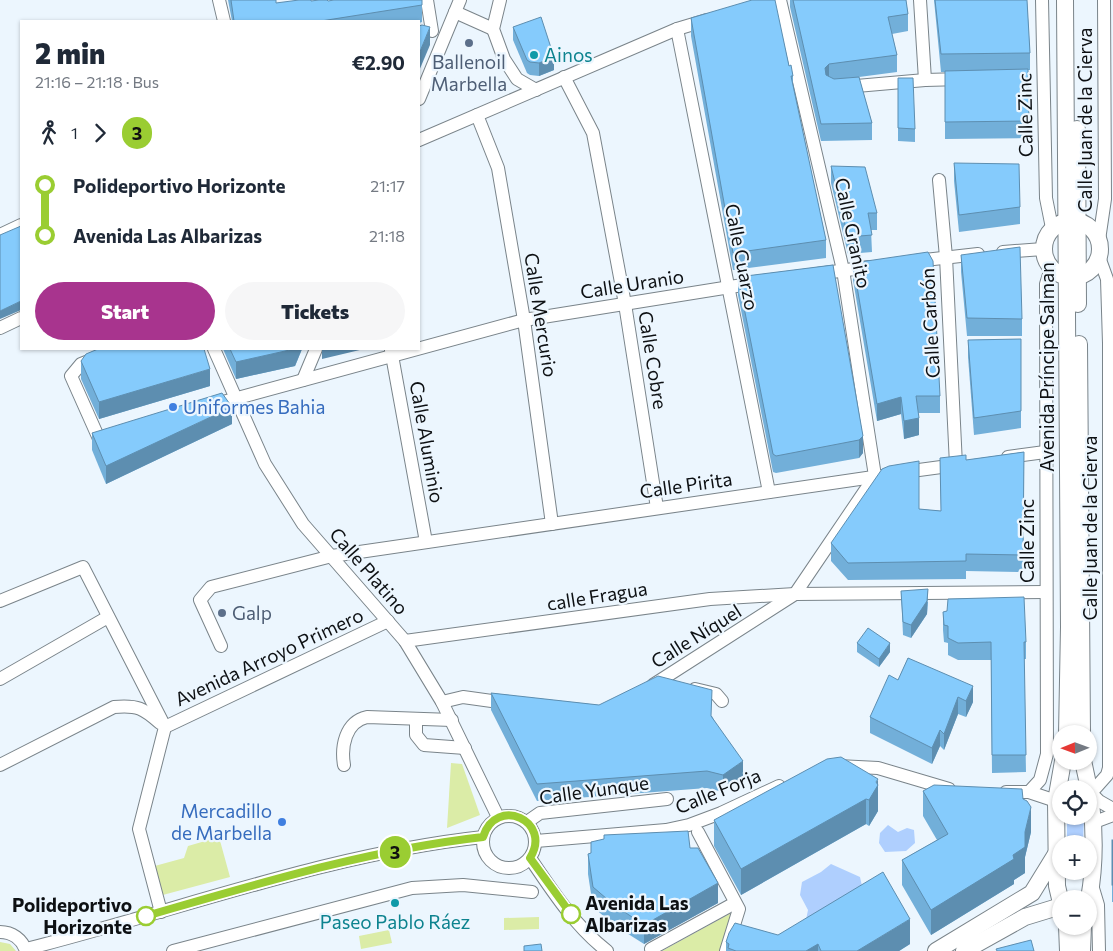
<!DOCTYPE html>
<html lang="en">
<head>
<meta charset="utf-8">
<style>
  body { margin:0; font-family:Commissioner,sans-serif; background:#f6f6f7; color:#1f2937; height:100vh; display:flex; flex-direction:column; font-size:19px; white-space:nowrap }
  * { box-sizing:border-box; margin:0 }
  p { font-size:16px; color:#747a83 }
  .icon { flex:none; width:28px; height:28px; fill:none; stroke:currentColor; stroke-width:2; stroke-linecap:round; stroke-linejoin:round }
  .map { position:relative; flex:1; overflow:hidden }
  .side { position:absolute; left:20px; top:20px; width:400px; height:330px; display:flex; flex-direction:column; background:#fff; border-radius:0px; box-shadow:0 1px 4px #0004 }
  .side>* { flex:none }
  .badge { padding:0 10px; border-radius:16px; font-size:18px; line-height:32px }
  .needle { width:32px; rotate:269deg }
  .controls { position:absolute; left:1052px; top:725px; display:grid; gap:10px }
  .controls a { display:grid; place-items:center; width:45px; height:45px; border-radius:50%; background:#fff; box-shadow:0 1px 4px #0004; font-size:25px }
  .map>.badge { position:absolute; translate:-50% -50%; box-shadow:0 0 0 2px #fff }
  .legs { display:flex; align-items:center; gap:8px; height:55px; padding:0 15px; font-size:16px }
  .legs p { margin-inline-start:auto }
  .headline { display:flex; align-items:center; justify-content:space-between; height:85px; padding:0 15px }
  h1 { font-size:28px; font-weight:800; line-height:38px }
  .button { display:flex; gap:10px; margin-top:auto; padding:10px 15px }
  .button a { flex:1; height:58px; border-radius:30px; background:#a8348e; color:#fff; font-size:20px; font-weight:800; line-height:58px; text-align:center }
  .button a+a { background:#f6f6f7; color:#1f2937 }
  ul { padding:0 15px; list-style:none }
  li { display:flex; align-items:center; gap:18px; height:50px; font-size:19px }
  li i { display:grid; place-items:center; width:8px; height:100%; margin:0 6px; background:currentColor }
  li i::after { content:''; width:12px; height:12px; margin:-6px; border:4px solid; border-radius:50%; background:#fff }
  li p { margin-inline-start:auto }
  li:first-child i { background:linear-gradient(#0000 50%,currentColor 0) }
  li:last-child i { background:linear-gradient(currentColor 50%,#0000 0) }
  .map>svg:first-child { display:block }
  .green { fill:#dbeca7 }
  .water { fill:#afcffe }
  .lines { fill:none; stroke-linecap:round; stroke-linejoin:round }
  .minor-casing { stroke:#7a848a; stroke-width:14 }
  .major-casing { stroke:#7a848a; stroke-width:18 }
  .minor { stroke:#fff; stroke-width:12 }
  .major { stroke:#fff; stroke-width:16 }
  .wall { fill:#72afd9 }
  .shaded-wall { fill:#5d8eb0 }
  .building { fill:#85cbfc; stroke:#5d8eb0 }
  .line-1-casing { stroke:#fff; stroke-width:11 }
  .line-1 { stroke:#9acd32; stroke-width:8 }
  .service-dot { fill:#5c6f8a; stroke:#ecf6fe; stroke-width:2 }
  .culture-dot { fill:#0f9aa8; stroke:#ecf6fe; stroke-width:2 }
  .shop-dot { fill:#3f7fe0; stroke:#ecf6fe; stroke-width:2 }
  .stop-1-dot { fill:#fff; stroke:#9acd32; stroke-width:2.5 }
  .labels { text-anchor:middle; stroke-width:4.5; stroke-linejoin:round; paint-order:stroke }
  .culture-label { font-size:19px; fill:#0d838f; stroke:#ecf6fe; text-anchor:start }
  .service-label { font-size:19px; fill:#4e5e75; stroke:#ecf6fe }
  .street-label { font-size:19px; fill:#0d1013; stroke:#ecf6fe }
  .shop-label { font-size:19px; fill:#366cbe; stroke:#ecf6fe; text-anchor:start }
  .stop-label { font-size:19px; font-weight:bold; fill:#0d1013; stroke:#ecf6fe; text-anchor:start }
</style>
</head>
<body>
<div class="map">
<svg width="1113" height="951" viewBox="0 0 1113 951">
  <rect width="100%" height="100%" fill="#ecf6fe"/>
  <!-- green -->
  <g class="green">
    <polygon points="451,763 462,764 480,815 447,828"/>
    <polygon points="219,837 230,877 159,896 151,867 184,858 188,846"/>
    <polygon points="733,912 721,951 662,951"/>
    <polygon points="539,917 539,929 504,930 504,918"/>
    <polygon points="389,930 392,943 361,949 359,936"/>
    <polygon points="0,942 10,944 16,951 0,951"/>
  </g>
  <!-- water -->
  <g class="water">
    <polygon points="1084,816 1083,844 1067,844 1067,816"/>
    <polygon points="888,825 898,832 907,828 914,830 915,843 906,851 885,852 879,843 880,833"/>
    <polygon points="831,864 860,877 862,886 805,925 808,910 800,895 802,882 821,872"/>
  </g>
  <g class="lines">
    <!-- minor casing -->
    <g class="minor-casing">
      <g id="minor">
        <polyline points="219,0 224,21"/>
        <polyline points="427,0 432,31"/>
        <polyline points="500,0 493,29 504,59 517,79 536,90"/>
        <polyline points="920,0 925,80"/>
        <polyline points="1042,0 1046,198 1052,228"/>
        <polyline points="455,12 493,29"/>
        <polyline points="677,29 769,492"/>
        <polyline points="564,77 593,133 625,304 657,508"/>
        <polyline points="845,87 925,80 962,79"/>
        <polyline points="419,99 460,0"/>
        <polyline points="477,115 498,168 524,320 552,524"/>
        <polyline points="419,140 677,29 707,20"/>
        <polyline points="939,180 946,257 956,465"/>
        <polyline points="0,235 21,225"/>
        <polyline points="1099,240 1105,199 1104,0"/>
        <polyline points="1003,252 1043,249"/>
        <polyline points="1099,257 1107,279 1109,343 1109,768 1107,775 1091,793 1099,801 1113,809"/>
        <polyline points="916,261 978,254"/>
        <polyline points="817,274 869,267"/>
        <polyline points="0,328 21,318"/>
        <polyline points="214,349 265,464 303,524 405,641 442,702 498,817"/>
        <polyline points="391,350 426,542"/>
        <polyline points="303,380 316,349"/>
        <polyline points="212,405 524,320 755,283"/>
        <polyline points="107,438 100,441 71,376 81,364 118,349"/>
        <polyline points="1008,457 1045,452"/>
        <polyline points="904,472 956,465"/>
        <polyline points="0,601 83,567 165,727"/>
        <polyline points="405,641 710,599 795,594 1045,592"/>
        <polyline points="221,646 200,600 211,587 332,556 880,476"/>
        <polyline points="0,679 108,617"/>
        <polyline points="653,685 795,594 875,476 843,270 780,0"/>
        <polyline points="695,689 716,694 722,701"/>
        <polyline points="442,702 463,697 506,703"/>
        <polyline points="416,719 416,735 424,745 465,748"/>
        <path d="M0,765L114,707C138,705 143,708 160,723"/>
        <path d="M344,765C341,747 345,722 367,717L452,720"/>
        <polyline points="838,766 878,768 949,789"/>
        <polyline points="1006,792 1029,792 1056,801"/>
        <polyline points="1029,792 1040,780 1047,754 1046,284 1051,268"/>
        <circle cx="509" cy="842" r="26"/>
        <polyline points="527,822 540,813 667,799"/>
        <polyline points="1092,823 1113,815"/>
        <polyline points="698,832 739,909 726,951"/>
        <polyline points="536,841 666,830 689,825 721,813 779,786"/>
        <path d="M530,858C553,892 575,926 607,951"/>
        <polyline points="1092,885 1098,905 1099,951"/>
        <polyline points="161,912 139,829 165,727 388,621"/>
        <path d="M0,932C12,932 22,939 26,951"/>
        <path d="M26,949C177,911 327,854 483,837"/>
        <polyline points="651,949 735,903"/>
        <polyline points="173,951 412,888 463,885 532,892"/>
      </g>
    </g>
    <!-- major casing -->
    <g class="major-casing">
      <g id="major">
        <polyline points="1065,0 1069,627 1067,734"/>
        <polyline points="1077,129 1078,304"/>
        <circle cx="1072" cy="249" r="28"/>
        <polyline points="1079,344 1082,734"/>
        <path d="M1083,761C1094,805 1097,854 1089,899"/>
        <polyline points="1061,903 1057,886 1056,801 1063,761"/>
        <polyline points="1067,926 1068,951"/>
        <polyline points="936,951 1032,893 1056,854"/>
        <polyline points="964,951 1025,917 1061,906"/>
        <polyline points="1082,951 1083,926"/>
      </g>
    </g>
    <!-- minor -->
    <use href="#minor" class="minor"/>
    <!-- major -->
    <use href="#major" class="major"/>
  </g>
  <!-- wall -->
  <g class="wall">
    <polygon points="228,0 276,0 276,3 311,1 328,1 422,5 422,22 419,23 419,21 232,21"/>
    <polygon points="790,0 906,0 908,14 908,31 892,34 897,55 897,72 859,77 872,123 872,140 821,141 790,7"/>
    <polygon points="934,0 1027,0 1030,53 1030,70 1028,70 1029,138 945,139 945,72 941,72"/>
    <polygon points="691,18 789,66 793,76 793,87 826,240 826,258 733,270 691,36"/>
    <polygon points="513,27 554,70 539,76 530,75 527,73 513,40"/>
    <polygon points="898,78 915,129 915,142 898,141"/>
    <polygon points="954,163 1020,207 1020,224 959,232 954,181"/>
    <polygon points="831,166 877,213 877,230 871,230 872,252 848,254 831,183"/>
    <polygon points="961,255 1022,319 1022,336 967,336 961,272"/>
    <polygon points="853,263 940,396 940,413 918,413 919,435 904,439 901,414 877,421 853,280"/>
    <polygon points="833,265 863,453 859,458 776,473 773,472 738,295 738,277"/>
    <polygon points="1021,339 1021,428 974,435 968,357 968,340"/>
    <polygon points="223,349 302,349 295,366 236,379"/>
    <polygon points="81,361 210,386 99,419 81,379"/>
    <polygon points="232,424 106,484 92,450 92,433"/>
    <polygon points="1024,452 1023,572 966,571 966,579 848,580 831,561 831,543 919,509 941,511 940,458 966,460"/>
    <polygon points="901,591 928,602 927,614 911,638 903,635"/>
    <polygon points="943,612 1026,642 1026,659 1024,659 1026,772 992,773 991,660 958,660 948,655 948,643 944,642 943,630"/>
    <polygon points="857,643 890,652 879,667 857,652"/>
    <polygon points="908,658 973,702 966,717 958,714 944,750 940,746 932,764 870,733 870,717 898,680"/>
    <polygon points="491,693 599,705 712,716 743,778 723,792 707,788 537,801 491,710"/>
    <polygon points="878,785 878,811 869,826 866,824 741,895 714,846 714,820"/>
    <polygon points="923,791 1023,799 1031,832 1025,857 1025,873 1014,880 1014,884 931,935 902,885 902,860 937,840 923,816"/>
    <rect x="1112" y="840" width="1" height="62"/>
    <polygon points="690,848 718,903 644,944 614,925 593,907 588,874 588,854"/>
    <polygon points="778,935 910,944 899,951 726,951 726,942"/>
  </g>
  <!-- shaded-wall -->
  <g class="shaded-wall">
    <polygon points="430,27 430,45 419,71 419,54"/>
    <polygon points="554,57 554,70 539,76 539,63"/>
    <polygon points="829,64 829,81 825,85 825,68"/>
    <polygon points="21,301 21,310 0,319 0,311"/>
    <polygon points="294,349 302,349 295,366 236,379 236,362"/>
    <polygon points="322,349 364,349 322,359"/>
    <polygon points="210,369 210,386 99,419 99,402"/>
    <polygon points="901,397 901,414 877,421 877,404"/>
    <polygon points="232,407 232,424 106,484 106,466"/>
    <polygon points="919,418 919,435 904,439 904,421"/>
    <polygon points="863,436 863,453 859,458 859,440"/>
    <polygon points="928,589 927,614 911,638 911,625"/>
    <polygon points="890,643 890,652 879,667 879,659"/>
    <polygon points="973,686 973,702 966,717 966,701"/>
    <polygon points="958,697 958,714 944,750 944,734"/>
    <polygon points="940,730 940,746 932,764 932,748"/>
    <polygon points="743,761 743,778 723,792 723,775"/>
    <polygon points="878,779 878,811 869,826 869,800"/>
    <polygon points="866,799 866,824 741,895 741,869"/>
    <polygon points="1031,807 1031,832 1025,857 1025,873 1014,880 1014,884 931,935 931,910 1013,855 1025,832"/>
    <polygon points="718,883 718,903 644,944 644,925"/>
    <polygon points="910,919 910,944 899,951 857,951"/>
    <polygon points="818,944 818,951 806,951"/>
  </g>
  <!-- building -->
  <g class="building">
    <polygon points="231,0 276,0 276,3 299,0 311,0 311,1 319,0 327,0 328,1 334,0 422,0 422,5 321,21 234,21"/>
    <polygon points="752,0 775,0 789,66 791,65 793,76 791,76 826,240 733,253 691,18"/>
    <polygon points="793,0 906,0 908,14 888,17 897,55 829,64 825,68 826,75 834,79 859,77 872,123 821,124"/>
    <polygon points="935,0 1027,0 1030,53 941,54"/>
    <polygon points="541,17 554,57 539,63 530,62 527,60 513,27"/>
    <polygon points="422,25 430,27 419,54 419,26"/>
    <polygon points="1028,69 1029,121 945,122 945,71"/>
    <polygon points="898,78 913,78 915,129 898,128"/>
    <polygon points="954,163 1019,164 1020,207 959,215"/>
    <polygon points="831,166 865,167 877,213 868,213 872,235 848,237"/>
    <polygon points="21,226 21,301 0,311 0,235"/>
    <polygon points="1020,247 1022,319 967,318 961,255"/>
    <polygon points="928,252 933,261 940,396 916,396 919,418 904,421 901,397 877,404 853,263"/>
    <polygon points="833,265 863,436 859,440 776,456 773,454 738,277"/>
    <polygon points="1021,339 1021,411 974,418 968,340"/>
    <polygon points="98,349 204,349 210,369 99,402 81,361 86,354"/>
    <polygon points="230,349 294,349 236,362"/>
    <polygon points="222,393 232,407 106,466 92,433"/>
    <polygon points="1024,452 1023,555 966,554 966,561 848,563 831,543 882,469 889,466 919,461 919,509 941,511 940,458 966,455 966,460"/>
    <polygon points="928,589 927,601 911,625 903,622 901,591"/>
    <polygon points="1024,597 1026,642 1024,642 1026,755 992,755 991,642 958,643 948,638 948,626 944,625 943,612 947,611 948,599"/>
    <polygon points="868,628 890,643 879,659 857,643"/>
    <polygon points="908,658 973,686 966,701 958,697 944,734 940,730 932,748 870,717 889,675 898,680"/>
    <polygon points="658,676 712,690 711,716 743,761 723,775 707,771 537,784 491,693 599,705"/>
    <polygon points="841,757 878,779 876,782 878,785 869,800 866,799 741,869 714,820 827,759"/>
    <polygon points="934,785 1022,789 1023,799 1027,801 1031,807 1025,832 1025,847 1013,855 1014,859 931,910 902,860 948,834 923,791"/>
    <polygon points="688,831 690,848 698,848 718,883 644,925 614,905 593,887 588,854 591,853 591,842 604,839 604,835"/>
    <rect x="1112" y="840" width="1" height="45"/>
    <polygon points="883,872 910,919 857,951 821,951 818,944 806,951 736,951 728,948 729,944 726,942 729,933 735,923 778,935"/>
    <polygon points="1031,940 1034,951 997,951 996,949"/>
    <polygon points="541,944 542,951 524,951 524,946"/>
  </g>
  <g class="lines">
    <!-- line-1 casing -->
    <g class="line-1-casing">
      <path id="line-1" d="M146,916C257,884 368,850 483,837C496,795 553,821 530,858L571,914"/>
    </g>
    <!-- line-1 -->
    <use href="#line-1" class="line-1"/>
  </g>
  <!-- markers -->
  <g class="service-dot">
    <circle cx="469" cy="43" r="5"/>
    <circle cx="222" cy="613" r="5"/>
  </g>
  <g class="culture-dot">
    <circle cx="534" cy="55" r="5"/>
    <circle cx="395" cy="903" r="5"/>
  </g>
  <g class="shop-dot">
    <circle cx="173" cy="407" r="5"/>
    <circle cx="282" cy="822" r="5"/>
  </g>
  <g class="stop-1-dot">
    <circle cx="571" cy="914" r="9"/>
    <circle cx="146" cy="916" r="9"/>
  </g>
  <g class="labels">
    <!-- culture labels -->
    <g class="culture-label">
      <text x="544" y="62">Ainos</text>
      <text x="395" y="929" text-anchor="middle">Paseo Pablo Ráez</text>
    </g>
    <!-- service labels -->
    <g class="service-label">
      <text x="469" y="69">Ballenoil<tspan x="469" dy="22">Marbella</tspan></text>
      <text x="232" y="620" text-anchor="start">Galp</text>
    </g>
    <!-- street labels -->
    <g class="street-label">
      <text transform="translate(1025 115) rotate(-91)" y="7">Calle Zinc</text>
      <text transform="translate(1085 120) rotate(-90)" y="7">Calle Juan de la Cierva</text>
      <text transform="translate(853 233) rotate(78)" y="7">Calle Granito</text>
      <text transform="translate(742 257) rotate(79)" y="7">Calle Cuarzo</text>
      <text transform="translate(632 284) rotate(-9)" y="7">Calle Uranio</text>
      <text transform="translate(541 315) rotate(81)" y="7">Calle Mercurio</text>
      <text transform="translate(930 323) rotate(-93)" y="7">Calle Carbón</text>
      <text transform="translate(653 360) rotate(81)" y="7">Calle Cobre</text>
      <text transform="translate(1047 367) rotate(-90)" y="7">Avenida Príncipe Salman</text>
      <text transform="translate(427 442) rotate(80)" y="7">Calle Aluminio</text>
      <text transform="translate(686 485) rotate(-8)" y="7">Calle Pirita</text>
      <text transform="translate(1090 528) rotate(-90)" y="7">Calle Juan de la Cierva</text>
      <text transform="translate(1027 541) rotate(-90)" y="7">Calle Zinc</text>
      <text transform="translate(369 571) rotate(49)" y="7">Calle Platino</text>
      <text transform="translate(597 596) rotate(-9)" y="7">calle Fragua</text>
      <text transform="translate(696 636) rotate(-32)" y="7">Calle Níquel</text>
      <text transform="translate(269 657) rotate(-25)" y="7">Avenida Arroyo Primero</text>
      <text transform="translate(594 790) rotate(-8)" y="7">Calle Yunque</text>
      <text transform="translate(718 791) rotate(-22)" y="7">Calle Forja</text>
    </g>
    <!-- shop labels -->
    <g class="shop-label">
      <text x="183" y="414">Uniformes Bahia</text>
      <text x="272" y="818" text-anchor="end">Mercadillo<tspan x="272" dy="22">de Marbella</tspan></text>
    </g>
    <!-- stop labels -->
    <g class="stop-label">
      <text x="585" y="910">Avenida Las<tspan x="585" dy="22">Albarizas</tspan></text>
      <text x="132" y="912" text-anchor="end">Polideportivo<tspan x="132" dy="22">Horizonte</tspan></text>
    </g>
  </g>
</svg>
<div class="controls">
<a><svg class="needle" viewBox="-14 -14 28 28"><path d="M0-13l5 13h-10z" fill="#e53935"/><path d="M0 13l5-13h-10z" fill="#747a83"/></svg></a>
<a><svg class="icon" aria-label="locate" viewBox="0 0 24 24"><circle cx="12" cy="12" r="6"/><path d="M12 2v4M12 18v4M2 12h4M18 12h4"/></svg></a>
<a>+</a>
<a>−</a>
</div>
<b class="badge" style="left:395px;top:852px;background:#9acd32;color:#111">3</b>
<section class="side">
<div class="headline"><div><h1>2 min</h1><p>21:16 – 21:18 · Bus</p></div><b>€2.90</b></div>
<div class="legs"><svg class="icon" aria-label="walk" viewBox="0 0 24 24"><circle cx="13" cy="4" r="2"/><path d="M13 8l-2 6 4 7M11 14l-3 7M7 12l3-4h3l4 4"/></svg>1<svg class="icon" aria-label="forward" viewBox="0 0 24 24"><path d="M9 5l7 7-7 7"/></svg><b class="badge" style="background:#9acd32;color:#111">3</b></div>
<ul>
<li><i style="color:#9acd32"></i><b>Polideportivo Horizonte</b><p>21:17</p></li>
<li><i style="color:#9acd32"></i><b>Avenida Las Albarizas</b><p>21:18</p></li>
</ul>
<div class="button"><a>Start</a><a>Tickets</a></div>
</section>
</div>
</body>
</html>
